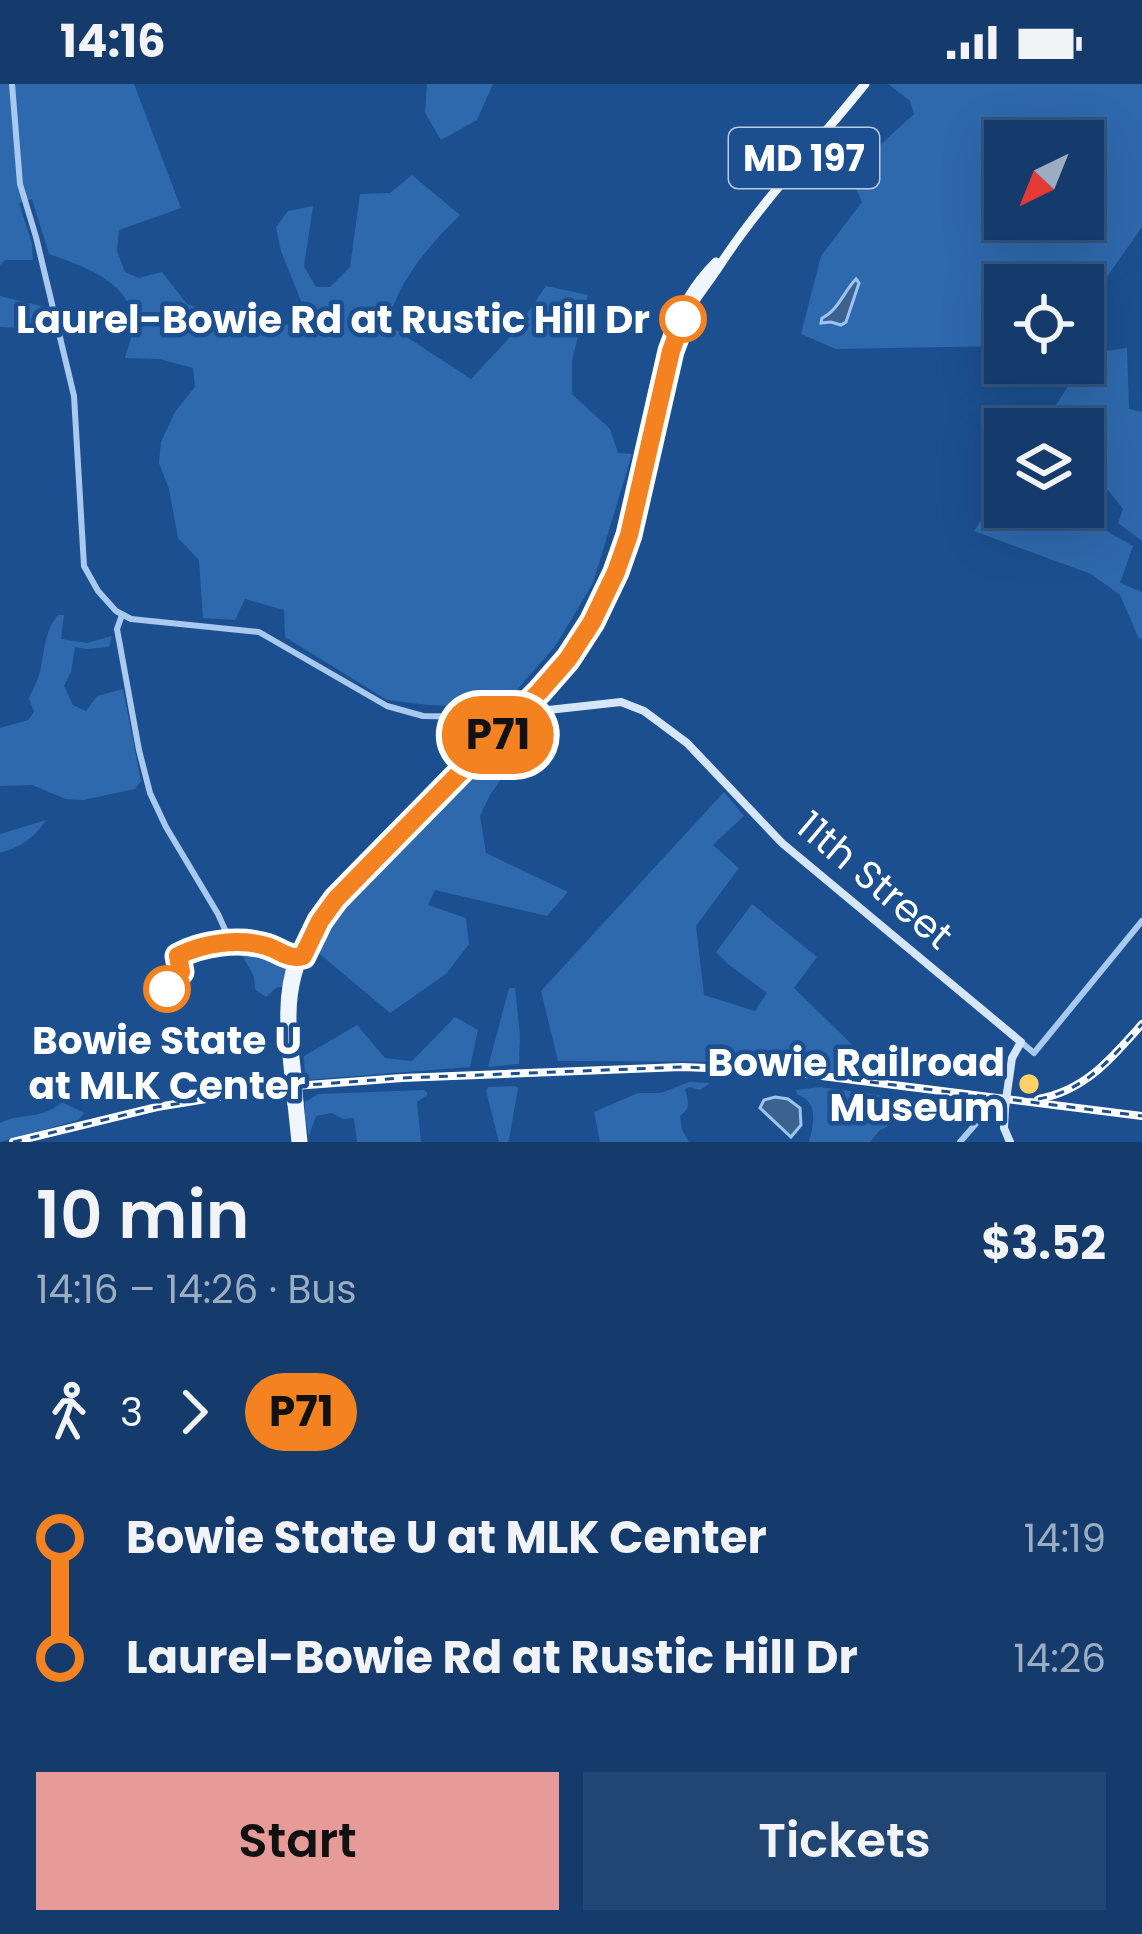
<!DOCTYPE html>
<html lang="en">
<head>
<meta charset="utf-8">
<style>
  body { margin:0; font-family:Poppins,sans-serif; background:#214673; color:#f1f3f6; height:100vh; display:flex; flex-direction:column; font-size:45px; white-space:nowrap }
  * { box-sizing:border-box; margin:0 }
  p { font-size:39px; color:#9dadc1 }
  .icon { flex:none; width:66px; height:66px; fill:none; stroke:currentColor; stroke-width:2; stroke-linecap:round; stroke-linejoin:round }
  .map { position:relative; height:1058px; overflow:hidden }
  .panel { display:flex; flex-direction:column; background:#143b6b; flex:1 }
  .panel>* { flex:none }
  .badge { padding:0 24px; border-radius:39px; font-size:42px; line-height:78px }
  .needle { width:78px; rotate:223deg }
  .controls { position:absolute; left:984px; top:36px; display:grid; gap:24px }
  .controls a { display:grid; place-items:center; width:120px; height:120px; border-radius:0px; background:#143b6b; box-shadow:0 12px 48px #0002,0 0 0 3px #33557e; font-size:60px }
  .map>.badge { position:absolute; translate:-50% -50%; box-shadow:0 0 0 6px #fff }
  .legs { display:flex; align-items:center; gap:18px; height:132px; padding:0 36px; font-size:39px }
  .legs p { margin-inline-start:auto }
  .head { display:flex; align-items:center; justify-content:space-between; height:204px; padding:0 36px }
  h1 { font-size:66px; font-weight:600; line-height:90px }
  .button { display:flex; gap:24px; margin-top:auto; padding:24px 36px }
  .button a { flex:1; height:138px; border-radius:0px; background:#e69b98; color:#111; font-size:48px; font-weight:600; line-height:138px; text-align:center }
  .button a+a { background:#214673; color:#f1f3f6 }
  ul { padding:0 36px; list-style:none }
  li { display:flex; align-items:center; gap:42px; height:120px; font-size:45px }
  li i { display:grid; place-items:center; width:18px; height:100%; margin:0 15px; background:currentColor }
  li i::after { content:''; width:30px; height:30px; margin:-15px; border:9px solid; border-radius:50%; background:#143b6b }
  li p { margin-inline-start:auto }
  li:first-child i { background:linear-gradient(#0000 50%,currentColor 0) }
  li:last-child i { background:linear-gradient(currentColor 50%,#0000 0) }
  .status { display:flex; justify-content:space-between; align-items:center; height:84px; padding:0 60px; background:#143b6b; direction:ltr }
  .status svg { height:33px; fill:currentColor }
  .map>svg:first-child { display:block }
  .green { fill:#2e69ad; fill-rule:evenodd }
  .water { fill:#3c6290; stroke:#9cc4f0; stroke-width:3 }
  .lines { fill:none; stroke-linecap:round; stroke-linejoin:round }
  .tertiary { stroke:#a9c9ee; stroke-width:6 }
  .secondary { stroke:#d6e6fa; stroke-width:8 }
  .primary { stroke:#f0f6ff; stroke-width:9 }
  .rail-casing { stroke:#fff; stroke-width:8 }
  .rail { stroke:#1b4f8f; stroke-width:3; stroke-dasharray:9; stroke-linecap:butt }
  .secondary-bridge { stroke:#d6e6fa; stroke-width:8 }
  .primary-bridge { stroke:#f0f6ff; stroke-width:9 }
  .line-1-casing { stroke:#fff; stroke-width:27 }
  .line-1 { stroke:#f58220; stroke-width:18 }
  .stop-1-dot { fill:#fff; stroke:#f58220; stroke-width:6 }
  .poi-dot { fill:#ffd166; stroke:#1b4f8f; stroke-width:4.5 }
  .labels { text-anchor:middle; stroke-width:9; stroke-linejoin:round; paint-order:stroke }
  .shield { fill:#1b4f8f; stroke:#bbcadd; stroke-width:3 }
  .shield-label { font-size:36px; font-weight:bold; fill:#fff }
  .stop-label { font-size:39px; font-weight:bold; fill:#fff; stroke:#1b4f8f; text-anchor:end }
  .street-label { font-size:39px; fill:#fff; stroke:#1b4f8f }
  .poi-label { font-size:39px; font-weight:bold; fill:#fff; stroke:#1b4f8f; text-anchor:end }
</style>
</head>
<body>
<div class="status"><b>14:16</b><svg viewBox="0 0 49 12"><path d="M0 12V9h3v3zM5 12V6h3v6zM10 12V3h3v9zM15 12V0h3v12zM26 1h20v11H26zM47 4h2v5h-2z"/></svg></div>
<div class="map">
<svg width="1142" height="1058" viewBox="0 0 1142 1058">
  <rect width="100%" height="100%" fill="#1b4f8f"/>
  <!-- green -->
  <g class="green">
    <path d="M0,0H134L181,124L119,146L117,167L125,188L139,194L162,188L187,220L207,227L251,221L260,237L277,245L294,237L303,222L281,167L276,143L288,127L313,122L304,182L316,203H330L350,183L360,110L390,109L412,91L460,131C426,165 401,193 387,240L471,295L512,251L546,202L588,211L572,277V310L610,345L618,369L632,370L593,499L556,561L515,608L481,623L428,621L387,616L285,553L284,526L245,515L235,536L203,534L199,476L178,454L169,405L159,379L161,358L175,328L195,303L193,284L159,275L125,274C127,265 132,254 133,245C137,199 82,182 49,170L32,115L19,119L32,160L33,176H5L0,181Z"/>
    <polygon points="427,0 493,0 477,36 441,56 425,29"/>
    <path d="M888,0H1142V143L1083,227V201H1005V262L836,265L801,250L821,172L862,118L851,93L868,68L878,63L914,30L910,17ZM1005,57H1083V135H1005Z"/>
    <polygon points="0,212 49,224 49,245 0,243"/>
    <path d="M1127,264L1129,325L1142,328V457L1118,439L1123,425L1108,406L1097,411C1090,444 1108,447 1133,462L1120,499L1142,508V554L1139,555L1120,511L1091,490L974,447L1005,400V423H1083V345H1040L1090,269Z"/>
    <path d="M58,531H64L61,555L87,559L112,552L109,563L87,565L75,563L71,588L64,602L73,621L86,627L97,612L123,605L141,697L135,705L83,716L66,715L32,701L0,702V644L28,636L34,628L29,614C34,604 39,594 41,583C45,563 45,547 58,531Z"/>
    <polygon points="542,636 490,711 480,732 486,769 568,808 547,832 435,806 428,821 466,834 469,860 446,890 390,929 315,866 320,851 339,820 520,640"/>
    <polygon points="724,708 744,732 713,761 739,784 696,842 704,911 755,927 767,909 728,880 716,868 752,820 817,873 794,904 872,980 873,994 754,978 558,977 541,907"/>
    <path d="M46,736C34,754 21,763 0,769V750Z"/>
    <polygon points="239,860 268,865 290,875 284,902 276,904 266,913 255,905 254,893 238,863"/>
    <polygon points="509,904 515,904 520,951 519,980 488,983"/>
    <polygon points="455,933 478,946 470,983 305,996 304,972 357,941 385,974 412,977"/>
    <path d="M689,998L710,999L700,1006L690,1003L685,1005C688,1018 692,1023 680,1032L682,1046L689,1058H600L594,1028L638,1009H661Z"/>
    <polygon points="515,1002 518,1004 509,1056 508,1058 499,1058 486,1007 488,1003"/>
    <path d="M820,1003L938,1019L941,1022C935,1043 920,1031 906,1032L879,1047L870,1058H809C814,1040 819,1018 797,1010L796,1006Z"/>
    <polygon points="424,1006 427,1008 427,1011 417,1018 421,1058 357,1058 354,1034 343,1035 332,1029 316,1032 309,1052 305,1034 305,1018 318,1010"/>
    <path d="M62,1018L84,1029L78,1036L0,1058V1039C21,1028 41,1037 62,1018Z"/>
  </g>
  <!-- water -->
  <g class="water">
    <path d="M856,195L859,199L846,238L841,241L831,238L821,239L822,234C838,227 844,207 856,195Z"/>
    <polygon points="775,1013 788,1015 800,1024 801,1041 791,1053 760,1024 764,1016"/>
  </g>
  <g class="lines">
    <!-- tertiary -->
    <g class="tertiary">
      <polyline points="12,0 20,100 36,153 74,312 84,482 98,507 116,527 131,535 259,548 387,622 423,632 476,633"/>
      <polyline points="122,531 117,545 139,666 150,709 166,743 218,830 231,859 267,862 294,875"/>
      <path d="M227,851C254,849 275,854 298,868"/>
      <polyline points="1021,958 1034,969 1142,837"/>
      <polyline points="960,1058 980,1035 1003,1036"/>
    </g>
    <!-- secondary -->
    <g class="secondary">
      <polyline points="521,629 621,618 644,627 687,659 782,759 1021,958 1012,974 1007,1009"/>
      <polyline points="1005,1025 1004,1044 1010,1058"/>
    </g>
    <!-- primary -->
    <g class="primary">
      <polyline points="477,633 494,635 496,643"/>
      <path d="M297,991C293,958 288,925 297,892C312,834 354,794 395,753C455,694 536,625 582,555C625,488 640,410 657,333C663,307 666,279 675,254C685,227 702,208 718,184C760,119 816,61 865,0"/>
      <path d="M289,992C285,952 280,912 294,874C312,824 350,787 387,751C451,687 526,627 576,551C599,516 616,474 627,434C650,348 649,244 716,178"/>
      <polyline points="299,1019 303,1058"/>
      <polyline points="292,1020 296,1058"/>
    </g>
    <!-- rail casing -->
    <g class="rail-casing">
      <g id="rail">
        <path d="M1038,1015C1085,1007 1112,974 1142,940"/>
        <polyline points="13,1058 157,1023 281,1003 402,994 682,983 782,987 1142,1032"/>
      </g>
    </g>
    <!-- rail -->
    <use href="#rail" class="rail"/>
    <!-- secondary-bridge -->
    <polyline class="secondary-bridge" points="1005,1025 1007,1009"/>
    <!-- primary-bridge -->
    <g class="primary-bridge">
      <polyline points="297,991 299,1019"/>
      <polyline points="289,992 292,1020"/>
    </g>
  </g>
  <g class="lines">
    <!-- line-1 casing -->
    <g class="line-1-casing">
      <path id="line-1" d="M167,905L181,888L178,872C202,859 239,854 266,862C280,866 288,876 303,872L320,837L336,815L540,607L568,575L592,538L616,488L629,451L671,267L683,235"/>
    </g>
    <!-- line-1 -->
    <use href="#line-1" class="line-1"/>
  </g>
  <!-- markers -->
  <g class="stop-1-dot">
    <circle cx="683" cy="235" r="21"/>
    <circle cx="167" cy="905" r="21"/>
  </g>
  <circle class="poi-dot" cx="1029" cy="1000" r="12"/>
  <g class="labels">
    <!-- shield labels -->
    <rect class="shield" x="729" y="44" width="150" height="60" rx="9"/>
    <g class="shield-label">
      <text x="804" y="87">MD 197</text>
    </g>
    <!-- stop labels -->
    <g class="stop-label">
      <text x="650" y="249">Laurel-Bowie Rd at Rustic Hill Dr</text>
      <text x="167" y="970" text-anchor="middle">Bowie State U<tspan x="167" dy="45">at MLK Center</tspan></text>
    </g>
    <!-- street labels -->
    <g class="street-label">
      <text transform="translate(875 796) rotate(40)" y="14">11th Street</text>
    </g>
    <!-- poi labels -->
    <g class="poi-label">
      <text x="1005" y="992">Bowie Railroad<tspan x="1005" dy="45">Museum</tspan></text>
    </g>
  </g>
</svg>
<div class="controls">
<a><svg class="needle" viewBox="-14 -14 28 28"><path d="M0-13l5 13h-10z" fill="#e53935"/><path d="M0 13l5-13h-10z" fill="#9dadc1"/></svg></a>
<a><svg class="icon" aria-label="locate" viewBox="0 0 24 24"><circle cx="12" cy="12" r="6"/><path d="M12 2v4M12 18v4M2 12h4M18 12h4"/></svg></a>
<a><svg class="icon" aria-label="layers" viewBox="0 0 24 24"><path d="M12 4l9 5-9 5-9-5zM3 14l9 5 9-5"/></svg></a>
</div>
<b class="badge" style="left:498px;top:651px;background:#f58220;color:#111">P71</b>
</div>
<section class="panel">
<div class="head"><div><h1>10 min</h1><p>14:16 – 14:26 · Bus</p></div><b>$3.52</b></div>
<div class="legs"><svg class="icon" aria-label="walk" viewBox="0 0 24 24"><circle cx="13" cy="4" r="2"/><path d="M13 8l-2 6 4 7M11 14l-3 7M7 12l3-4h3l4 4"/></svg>3<svg class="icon" aria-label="forward" viewBox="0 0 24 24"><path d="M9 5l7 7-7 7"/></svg><b class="badge" style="background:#f58220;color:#111">P71</b></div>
<ul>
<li><i style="color:#f58220"></i><b>Bowie State U at MLK Center</b><p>14:19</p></li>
<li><i style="color:#f58220"></i><b>Laurel-Bowie Rd at Rustic Hill Dr</b><p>14:26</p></li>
</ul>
<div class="button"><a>Start</a><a>Tickets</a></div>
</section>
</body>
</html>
